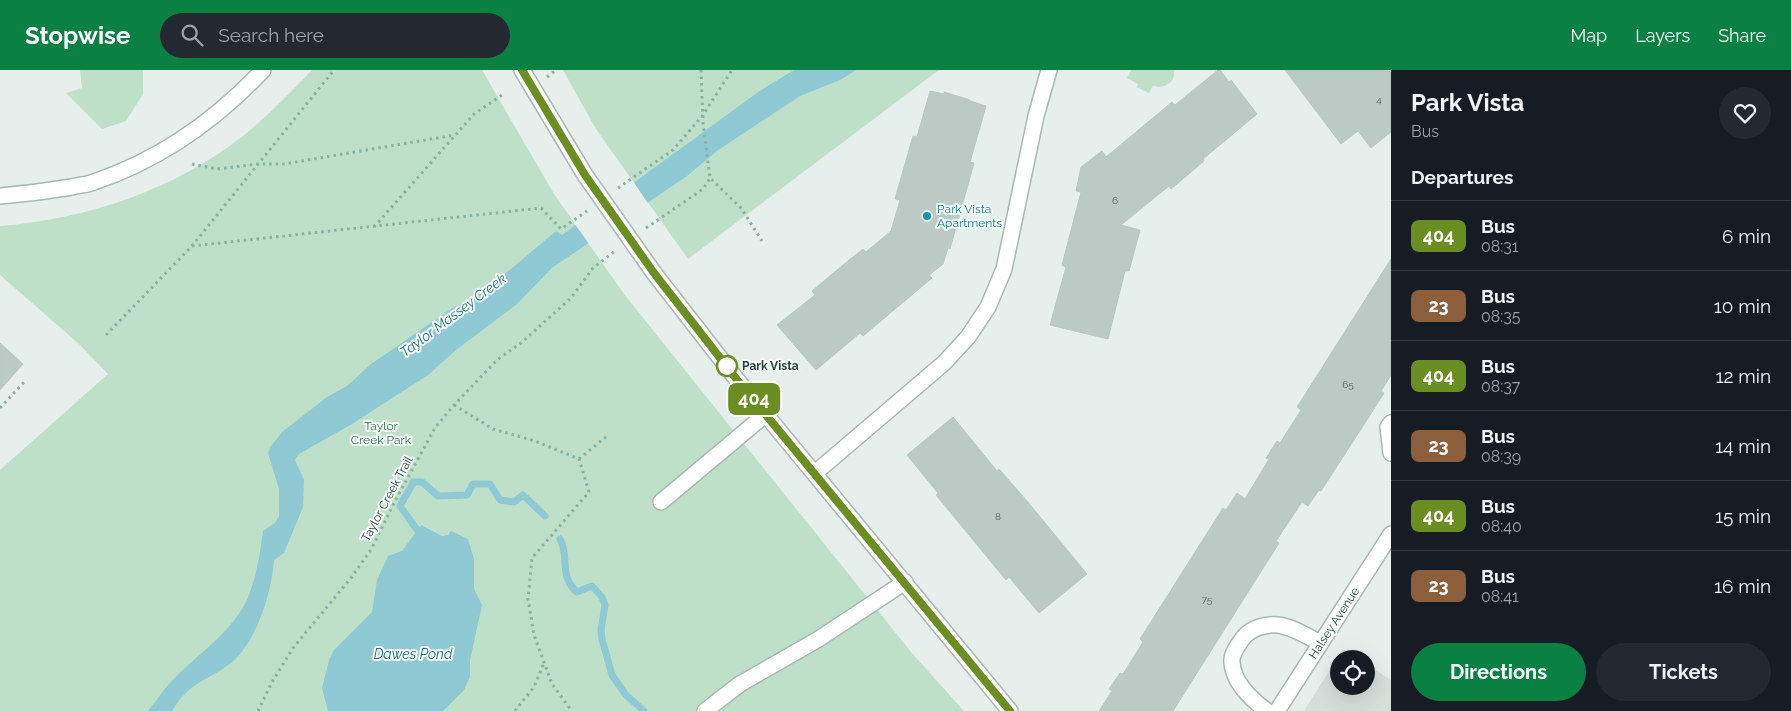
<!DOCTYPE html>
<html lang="en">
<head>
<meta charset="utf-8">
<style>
  body { margin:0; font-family:Raleway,sans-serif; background:#242831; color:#f1f3f6; height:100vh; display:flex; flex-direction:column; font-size:19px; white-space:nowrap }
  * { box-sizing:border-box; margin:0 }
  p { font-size:16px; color:#9ea1a6 }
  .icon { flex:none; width:28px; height:28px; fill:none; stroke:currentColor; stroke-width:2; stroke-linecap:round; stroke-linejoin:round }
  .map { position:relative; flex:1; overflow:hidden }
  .panel { display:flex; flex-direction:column; background:#171b24; width:400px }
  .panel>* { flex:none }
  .badge { padding:0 10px; border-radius:8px; font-size:18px; line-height:32px }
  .tools { position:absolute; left:1330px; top:580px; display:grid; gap:10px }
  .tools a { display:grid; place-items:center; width:45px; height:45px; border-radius:50%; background:#171b24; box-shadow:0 5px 20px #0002; font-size:25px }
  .map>.badge { position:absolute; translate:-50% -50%; box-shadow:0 0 0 2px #fff }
  h2 { padding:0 20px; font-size:19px; line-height:45px }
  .round { display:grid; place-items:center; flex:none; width:52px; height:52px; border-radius:26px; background:#242831 }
  .summary { display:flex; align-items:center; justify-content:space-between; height:85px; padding:0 20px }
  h1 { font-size:24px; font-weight:700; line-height:38px }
  .action { display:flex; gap:10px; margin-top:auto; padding:10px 20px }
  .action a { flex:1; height:58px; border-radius:30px; background:#0b8043; color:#fff; font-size:20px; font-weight:700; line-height:58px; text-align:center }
  .action a+a { background:#242831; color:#f1f3f6 }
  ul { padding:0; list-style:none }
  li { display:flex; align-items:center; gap:15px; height:70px; padding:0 20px; border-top:1px solid #363941 }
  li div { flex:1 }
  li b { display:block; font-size:19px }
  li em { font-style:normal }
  li .badge { min-width:55px; font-weight:700; text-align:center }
  header { display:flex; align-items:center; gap:30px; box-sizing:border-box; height:70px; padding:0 25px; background:#0b8043; color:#fff }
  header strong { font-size:24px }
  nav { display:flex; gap:28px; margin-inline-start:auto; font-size:18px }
  .search { width:350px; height:45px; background:#242831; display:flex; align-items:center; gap:12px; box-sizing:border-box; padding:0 18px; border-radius:28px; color:#9ea1a6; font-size:19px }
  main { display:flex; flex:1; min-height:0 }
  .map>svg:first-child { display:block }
  .built { fill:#d4dfda }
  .green { fill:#bfe0c8 }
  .water { fill:#8ec9d4 }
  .pier { fill:#e6efeb }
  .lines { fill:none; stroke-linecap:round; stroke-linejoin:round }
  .stream { stroke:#8ec9d4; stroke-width:7 }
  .building { fill:#bbcac4; stroke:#b8c9c2 }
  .minor-casing { stroke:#a8b8b2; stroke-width:18 }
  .path { stroke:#86b3a5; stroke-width:3; stroke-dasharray:2.5 4; stroke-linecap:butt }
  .minor { stroke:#fff; stroke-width:15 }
  .minor-bridge-casing { stroke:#a8b8b2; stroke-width:18; stroke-linecap:butt }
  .minor-bridge { stroke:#fff; stroke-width:15 }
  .line-casing { stroke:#fff; stroke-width:11 }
  .line { stroke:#6b8e23; stroke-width:8 }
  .culture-dot { fill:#0f9aa8; stroke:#f7fbf9; stroke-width:2 }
  .stop-dot { fill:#fff; stroke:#6b8e23; stroke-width:2.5 }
  .labels { text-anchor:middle; stroke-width:4; stroke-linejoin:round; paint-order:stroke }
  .number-label { font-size:10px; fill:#4a645c }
  .culture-label { font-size:12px; fill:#0d838f; stroke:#f7fbf9; text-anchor:start }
  .stop-label { font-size:12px; font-weight:bold; fill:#24423a; stroke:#f7fbf9; text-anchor:start }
  .park-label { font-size:12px; fill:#2d7a4b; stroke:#f7fbf9 }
  .street-label { font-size:12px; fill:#24423a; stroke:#f7fbf9 }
  .water-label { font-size:14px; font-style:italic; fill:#1c6f80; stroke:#f7fbf9 }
</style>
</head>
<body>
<header>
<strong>Stopwise</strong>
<div class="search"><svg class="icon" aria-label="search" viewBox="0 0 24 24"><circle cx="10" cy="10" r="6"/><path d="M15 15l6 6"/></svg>Search here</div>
<nav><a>Map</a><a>Layers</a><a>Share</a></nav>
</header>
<main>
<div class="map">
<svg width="1391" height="641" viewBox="0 0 1391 641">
  <rect width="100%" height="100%" fill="#e6efeb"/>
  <!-- built -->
  <polygon class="built" points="1343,579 1359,589 1339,589 1339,616 1366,616 1366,594 1391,610 1391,641 1304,641"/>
  <!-- green -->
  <g class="green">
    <polygon points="80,0 143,0 143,24 126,51 102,59 66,23 82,18"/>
    <path d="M312,0H482L554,124L624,224L911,582L964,641H0V400L108,304L79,274L0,205V156C87,149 174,120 243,66C268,46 290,23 312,0Z"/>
    <polygon points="563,0 939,0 688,189 596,59"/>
    <path d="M1131,0H1174C1176,13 1164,19 1153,16L1149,23L1137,17L1138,14L1127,8Z"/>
  </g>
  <!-- water -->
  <g class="water">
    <path d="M794,0H856L840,10L800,26L717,81L687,106L552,198L517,234L456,280L428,305L352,354L299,384L295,390L304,410L303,437L284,483L274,490C272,522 256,576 227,596C202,613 190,612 172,641H148C156,631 163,620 172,611C198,583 234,562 249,525C257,504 260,483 263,461L275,453L279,446V419L268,383L270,377L282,362L327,327L347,316L371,294L451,239L485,221L556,161L562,165L761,20Z"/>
    <polygon points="421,455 442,466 448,465 451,461 468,469 474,489 474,519 482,535 470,590 470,607 464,620 443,641 328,641 322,618 329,590 334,580 372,542 377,510 388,486 402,481"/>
  </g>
  <!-- pier -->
  <polygon class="pier" points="633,111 649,135 590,175 574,153"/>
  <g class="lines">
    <!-- stream -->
    <g class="stream">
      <path d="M418,461L400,436C404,427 410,421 413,412H422L438,426L467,425L473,414H490L500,430L514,432L523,425L545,446"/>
      <path d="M560,469C570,486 558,506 577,522L592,516L602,527L605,535L601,560L602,569L612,605L626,625L644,641"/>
    </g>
  </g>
  <!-- building -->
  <g class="building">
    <polygon points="1218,0 1220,0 1229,12 1231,10 1257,44 1203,89 1204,91 1171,119 1169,116 1121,155 1140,160 1129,201 1125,201 1108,269 1050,255 1066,197 1062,195 1081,122 1076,121 1081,97 1102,81 1106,87 1172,32 1175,35"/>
    <polygon points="1285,0 1391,0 1391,62 1371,78 1358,61 1341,74"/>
    <polygon points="930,21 944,24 944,22 970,30 970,31 986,36 970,92 974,93 950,179 948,178 943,194 929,205 932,208 863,266 860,263 816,300 777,255 815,225 812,221 843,195 863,179 866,182 891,161 900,130 895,129 913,66 917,67"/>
    <polygon points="1391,189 1391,305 1381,321 1384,323 1363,356 1321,421 1319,420 1308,436 1302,432 1276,471 1279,473 1173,641 1099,641 1112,621 1109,619 1120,603 1123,604 1143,572 1140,569 1223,438 1226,440 1237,423 1245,429 1269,389 1266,388 1277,371 1280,373 1301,340 1297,337"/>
    <polygon points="0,273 23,294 0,320"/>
    <polygon points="953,347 997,401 999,399 1027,431 1087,504 1039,543 1009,507 1006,510 936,425 938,423 907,385"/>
  </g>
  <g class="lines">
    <!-- minor casing -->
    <g class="minor-casing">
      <g id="minor">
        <polyline points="522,0 585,105"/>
        <path d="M0,126C24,124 48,121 72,117C79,115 87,115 94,112C159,90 216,50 263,0"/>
        <polyline points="654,203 738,311 1010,641"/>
        <polyline points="1391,353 1388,357 1391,383"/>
        <polyline points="815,403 944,293 968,267 988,237 1004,199 1036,46 1049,0"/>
        <polyline points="661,432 766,344"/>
        <polyline points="705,641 740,614 817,570 905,512"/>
        <path d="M1267,641C1252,630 1233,613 1232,592C1231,584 1238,575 1243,568C1251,558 1265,554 1278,555C1293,557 1307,566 1320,573"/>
        <polyline points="1277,641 1391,464"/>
      </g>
    </g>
    <!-- path -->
    <g class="path">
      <polyline points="701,0 703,53 710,108 741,138 762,171"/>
      <polyline points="547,7 556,0"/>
      <polyline points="192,94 217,99 258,94 284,94 455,65"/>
      <polyline points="618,118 673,80 703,45 732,0"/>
      <polyline points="374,157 474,44 502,25"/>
      <polyline points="646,158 703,119 710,108"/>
      <polyline points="192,176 541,138 561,159 587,141"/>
      <polyline points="106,265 192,176 334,0"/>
      <polyline points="454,335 493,359 535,371 579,389 589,422 532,488 528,529 534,565 552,614 572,641"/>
      <polyline points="0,338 26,310"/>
      <polyline points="579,389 607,366"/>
      <polyline points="258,641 272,612 293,578 351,508 372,478 396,429 435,358 454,335 497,290 521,273 571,228 593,198 615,181"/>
      <polyline points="515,641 534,617 544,593"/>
    </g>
    <!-- minor -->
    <use href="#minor" class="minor"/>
    <!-- minor-bridge casing -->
    <g class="minor-bridge-casing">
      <polyline id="minor-bridge" points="585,105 654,203"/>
    </g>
    <!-- minor-bridge -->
    <use href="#minor-bridge" class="minor-bridge"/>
  </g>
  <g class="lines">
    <!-- line casing -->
    <g class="line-casing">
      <polyline id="line" points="522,0 585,105 654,203 738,311 1010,641"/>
    </g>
    <!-- line -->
    <use href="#line" class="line"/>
  </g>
  <!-- markers -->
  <circle class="culture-dot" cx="927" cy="146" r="5"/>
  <circle class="stop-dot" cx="727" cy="296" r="10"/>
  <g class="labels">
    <!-- number labels -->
    <g class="number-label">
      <text x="1379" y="33">4</text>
      <text x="1115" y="134">6</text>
      <text x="1348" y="318">65</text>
      <text x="998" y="450">8</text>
      <text x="1207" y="533">75</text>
    </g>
    <!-- culture labels -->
    <g class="culture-label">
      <text x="937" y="143">Park Vista<tspan x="937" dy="14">Apartments</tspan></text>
    </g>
    <!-- stop labels -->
    <g class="stop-label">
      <text x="742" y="300">Park Vista</text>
    </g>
    <!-- park labels -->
    <g class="park-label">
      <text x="381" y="360">Taylor<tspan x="381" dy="14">Creek Park</tspan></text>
    </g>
    <!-- street labels -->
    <g class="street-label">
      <text transform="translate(387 429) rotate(-62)" y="4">Taylor Creek Trail</text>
      <text transform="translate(1334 553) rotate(-57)" y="4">Halsey Avenue</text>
    </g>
    <!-- water labels -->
    <g class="water-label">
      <text transform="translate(453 245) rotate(-37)" y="5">Taylor Massey Creek</text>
      <text x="413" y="589">Dawes Pond</text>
    </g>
  </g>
</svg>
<div class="tools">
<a><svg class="icon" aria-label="locate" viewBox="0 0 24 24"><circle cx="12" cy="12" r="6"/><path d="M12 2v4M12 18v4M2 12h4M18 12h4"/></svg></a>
</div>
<b class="badge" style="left:754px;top:329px;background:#6b8e23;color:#fff">404</b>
</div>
<section class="panel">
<div class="summary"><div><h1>Park Vista</h1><p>Bus</p></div><a class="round"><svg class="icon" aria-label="heart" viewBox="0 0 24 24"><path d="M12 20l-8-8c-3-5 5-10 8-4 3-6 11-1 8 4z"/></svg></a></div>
<h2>Departures</h2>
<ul>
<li><span class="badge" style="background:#6b8e23;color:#fff">404</span><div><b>Bus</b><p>08:31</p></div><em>6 min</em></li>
<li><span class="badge" style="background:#8b5e3c;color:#fff">23</span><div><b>Bus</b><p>08:35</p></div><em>10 min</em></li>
<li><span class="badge" style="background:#6b8e23;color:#fff">404</span><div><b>Bus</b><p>08:37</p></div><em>12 min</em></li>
<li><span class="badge" style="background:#8b5e3c;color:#fff">23</span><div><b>Bus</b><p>08:39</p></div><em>14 min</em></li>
<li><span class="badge" style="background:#6b8e23;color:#fff">404</span><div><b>Bus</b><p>08:40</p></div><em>15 min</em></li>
<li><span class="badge" style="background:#8b5e3c;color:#fff">23</span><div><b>Bus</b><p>08:41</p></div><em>16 min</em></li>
</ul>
<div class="action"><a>Directions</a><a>Tickets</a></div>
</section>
</main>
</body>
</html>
